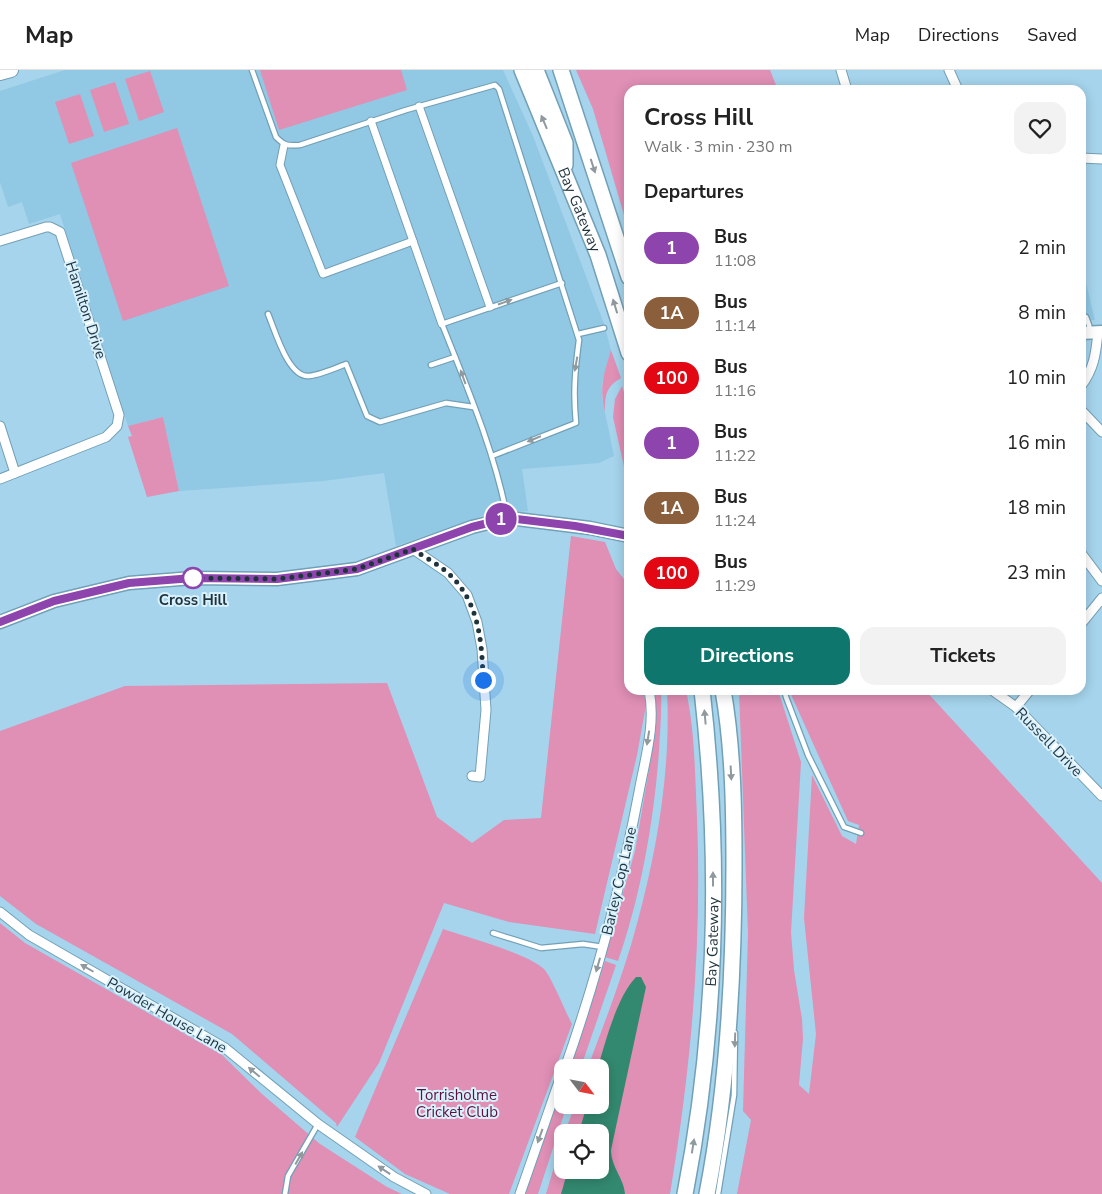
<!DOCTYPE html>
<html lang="en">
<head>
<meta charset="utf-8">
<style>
  body { margin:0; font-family:"Nunito Sans",sans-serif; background:#f2f2f2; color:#222; height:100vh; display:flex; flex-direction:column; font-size:19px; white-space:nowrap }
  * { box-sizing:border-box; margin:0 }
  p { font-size:16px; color:#767676 }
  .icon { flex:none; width:28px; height:28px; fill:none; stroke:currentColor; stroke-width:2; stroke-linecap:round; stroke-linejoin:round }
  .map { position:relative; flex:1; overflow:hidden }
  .panel { position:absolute; left:624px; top:15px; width:462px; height:610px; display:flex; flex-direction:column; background:#fff; border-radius:15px; box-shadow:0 2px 12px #0003 }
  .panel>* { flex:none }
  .badge { padding:0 10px; border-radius:16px; font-size:18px; line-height:32px }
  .needle { width:32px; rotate:122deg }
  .buttons { position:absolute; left:554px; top:989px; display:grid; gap:10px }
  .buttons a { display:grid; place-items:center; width:55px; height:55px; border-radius:10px; background:#fff; box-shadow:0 2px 12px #0003; font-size:25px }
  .you { position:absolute; width:25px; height:25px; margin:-12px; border:4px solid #fff; border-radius:50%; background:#1a73e8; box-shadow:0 0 0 8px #1a73e833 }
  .map>.badge { position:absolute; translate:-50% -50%; box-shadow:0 0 0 2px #fff }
  h2 { padding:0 20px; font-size:19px; line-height:45px }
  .round { display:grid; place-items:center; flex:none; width:52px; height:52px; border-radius:15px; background:#f2f2f2 }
  .overview { display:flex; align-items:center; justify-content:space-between; height:85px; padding:0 20px }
  h1 { font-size:24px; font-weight:700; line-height:38px }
  .primary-button { display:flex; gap:10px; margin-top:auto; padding:10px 20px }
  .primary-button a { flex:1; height:58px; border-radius:15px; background:#0f766e; color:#fff; font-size:20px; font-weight:700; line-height:58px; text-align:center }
  .primary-button a+a { background:#f2f2f2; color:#222 }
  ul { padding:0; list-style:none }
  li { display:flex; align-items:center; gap:15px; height:65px; padding:0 20px }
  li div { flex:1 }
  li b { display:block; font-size:19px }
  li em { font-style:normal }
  li .badge { min-width:55px; font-weight:700; text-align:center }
  header { display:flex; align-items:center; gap:30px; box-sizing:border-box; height:70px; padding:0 25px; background:#fff; border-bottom:1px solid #e0e0e0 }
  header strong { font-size:24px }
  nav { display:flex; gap:28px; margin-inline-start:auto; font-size:18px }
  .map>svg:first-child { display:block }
  .built { fill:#91c8e4 }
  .green { fill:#e08fb5 }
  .water { fill:#33896f }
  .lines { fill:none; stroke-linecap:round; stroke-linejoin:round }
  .service-casing { stroke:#72a0b7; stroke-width:7 }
  .pedestrian-casing { stroke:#72a0b7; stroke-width:9 }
  .minor-casing { stroke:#72a0b7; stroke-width:11 }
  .secondary-casing { stroke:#72a0b7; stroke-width:15 }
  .primary-casing { stroke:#72a0b7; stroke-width:16 }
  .trunk-casing { stroke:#72a0b7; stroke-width:18 }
  .service { stroke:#fff; stroke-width:4.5 }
  .pedestrian { stroke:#fff; stroke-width:7 }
  .minor { stroke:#fff; stroke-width:9 }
  .secondary { stroke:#fff; stroke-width:12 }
  .primary { stroke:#fff; stroke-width:14 }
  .trunk { stroke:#fff; stroke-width:15 }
  .oneway { fill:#8f999e }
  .line-casing { stroke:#fff; stroke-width:11 }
  .line { stroke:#8e44ad; stroke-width:8 }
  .walk { stroke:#1f333c; stroke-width:5; stroke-dasharray:0 9 }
  .stop-dot { fill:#fff; stroke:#8e44ad; stroke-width:2.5 }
  .labels { text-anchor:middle; stroke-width:4; stroke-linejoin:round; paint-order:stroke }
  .street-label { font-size:15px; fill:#1f333c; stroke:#d9f1fd }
  .stop-label { font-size:15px; font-weight:bold; fill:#1f333c; stroke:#d9f1fd }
  .park-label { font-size:15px; fill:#5d123e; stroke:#d9f1fd }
</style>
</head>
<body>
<header>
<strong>Map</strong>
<nav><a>Map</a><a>Directions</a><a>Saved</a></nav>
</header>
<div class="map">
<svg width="1102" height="1124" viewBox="0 0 1102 1124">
  <rect width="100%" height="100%" fill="#a5d4ec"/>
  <!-- built -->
  <g class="built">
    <polygon points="65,0 503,0 533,66 604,254 611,280 602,313 602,328 614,386 599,393 522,399 528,441 485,445 396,476 384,403 323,411 179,421 163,347 128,356 60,144 29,154 22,132 8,137 0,112 0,21"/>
    <polygon points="1085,209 1095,250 1081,251 1081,210"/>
  </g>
  <!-- green -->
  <g class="green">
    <polygon points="260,0 401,0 407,20 279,60"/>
    <polygon points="576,0 770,0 778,20 629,20 629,162 593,39"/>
    <polygon points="150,1 164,42 139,51 125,9"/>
    <polygon points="115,12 129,54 104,62 90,20"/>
    <polygon points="80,24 94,66 69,74 55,32"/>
    <polygon points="177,58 229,216 123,251 71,93"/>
    <path d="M611,280L621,308C606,317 605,324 605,342C599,316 604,304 611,280Z"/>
    <polygon points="622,316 629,340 629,419 613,347 615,329"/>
    <polygon points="163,347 179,421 147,427 128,367 132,366 128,356"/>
    <polygon points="571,466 605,472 616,499 627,513 629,620 643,620 646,635 637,685 595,864 509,852 444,833 379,993 337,1057 336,1053 232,964 36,854 0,826 0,661 125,616 387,613 437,747 472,773 504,750 541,748"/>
    <path d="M655,620H661C662,641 660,661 659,681C654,750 641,825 618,891L605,887L635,781L656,659Z"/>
    <path d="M667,620H686C695,662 695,705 697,748C702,876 691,998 670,1124H546L562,1070V1100H600V1062H565L575,1035H600V998L588,997C606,949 625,900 638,850C658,776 671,696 667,620Z"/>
    <polygon points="739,620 778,620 801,692 791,862 794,900 802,949 803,968 799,1015 809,1024 816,964 804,848 812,705 842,766 856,774 859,755 848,751 789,620 925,620 1102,813 1102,1124 737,1124 751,1050 743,1041 748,863"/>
    <polygon points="0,853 25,873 222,985 262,1024 320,1074 387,1117 402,1124 0,1124"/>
    <path d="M443,859C466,867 527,883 544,899C551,906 566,943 572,954L509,1124H450L405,1104L355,1067Z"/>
    <polygon points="605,891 616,895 581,997 570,997"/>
    <polygon points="562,1018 562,1035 567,1035 538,1124 525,1124"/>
  </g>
  <!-- water -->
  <path class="water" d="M636,907H641L646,917L611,1080C611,1097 624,1108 625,1124H561L568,1100H600V1062H579L587,1035H600V998L598,997C606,970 617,927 636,907Z"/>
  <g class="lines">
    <!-- service casing -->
    <g class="service-casing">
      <g id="service">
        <path d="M252,0L276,67C285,76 287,76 300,75L406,40L495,15L499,19L579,270C575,300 573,322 576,353L492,386"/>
        <path d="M268,244C275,260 288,308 309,306C320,305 336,298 346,294L367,346L380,352L446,333L473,337"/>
        <polyline points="1081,245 1086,247 1089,255 1090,262"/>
        <polyline points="578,264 604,258"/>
        <polyline points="431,295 455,287"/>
        <path d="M507,446C494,380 467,317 442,254L562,213"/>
        <polyline points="784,620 786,627 808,685 844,757 861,763"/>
        <polyline points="493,863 541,878 583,874 603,877"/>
        <polyline points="285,1124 288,1106 318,1054"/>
        <polyline points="718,1124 734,1025 735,963"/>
      </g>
    </g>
    <!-- pedestrian casing -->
    <g class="pedestrian-casing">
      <g id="pedestrian">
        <polyline points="419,36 490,237"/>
        <polyline points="371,51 442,254"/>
        <polyline points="284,75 280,95 323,204 413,171"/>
      </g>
    </g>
    <!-- minor casing -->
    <g class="minor-casing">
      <g id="minor">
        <polyline points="841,0 847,20"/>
        <polyline points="949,0 958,20"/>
        <polyline points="1081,88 1102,89"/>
        <polyline points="0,171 46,157 50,157 60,162 119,345 117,356 106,367 0,409"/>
        <path d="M1081,316C1094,299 1096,283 1098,262"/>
        <polyline points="1081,340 1102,362"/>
        <polyline points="0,356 15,403"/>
        <polyline points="413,479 448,503 467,525 477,552 482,579 486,640 480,707 472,706"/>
        <polyline points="1081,483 1102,511"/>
        <polyline points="1081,554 1102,528"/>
        <polyline points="992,620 1016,637 1102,726"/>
        <polyline points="1016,637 1030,620"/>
        <polyline points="0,842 29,865 225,978 318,1054 394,1107 426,1124"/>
        <path d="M565,998C597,907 621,817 639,722C645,689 656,654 649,620"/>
        <polyline points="520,1124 562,1003"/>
      </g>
    </g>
    <!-- secondary casing -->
    <g class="secondary-casing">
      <g id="secondary">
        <polyline points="1081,263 1102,262"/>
        <polyline points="0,552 54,531 129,513 193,508 277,509 357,499 472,457 508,448 590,458 629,466"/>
      </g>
    </g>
    <!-- primary casing -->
    <g class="primary-casing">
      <polyline id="primary" points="0,3 11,0"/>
    </g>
    <!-- trunk casing -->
    <g class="trunk-casing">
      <g id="trunk">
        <path id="s1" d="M522,0L598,185L629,283"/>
        <polyline points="536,0 565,73 565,95"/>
        <polyline points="561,0 629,207"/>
        <path id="s2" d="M685,1124C717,959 721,787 702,620"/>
        <path d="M707,1124C728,1016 734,904 734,795C734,737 733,677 723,620"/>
      </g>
    </g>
    <!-- service -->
    <use href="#service" class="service"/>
    <!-- pedestrian -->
    <use href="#pedestrian" class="pedestrian"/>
    <!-- minor -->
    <use href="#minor" class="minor"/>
    <!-- secondary -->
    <use href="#secondary" class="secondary"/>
    <!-- primary -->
    <use href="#primary" class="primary"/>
    <!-- trunk -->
    <use href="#trunk" class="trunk"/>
  </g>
  <!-- one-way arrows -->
  <defs><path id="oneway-solid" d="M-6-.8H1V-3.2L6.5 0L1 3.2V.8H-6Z" transform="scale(1.25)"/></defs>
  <g class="oneway">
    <use href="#oneway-solid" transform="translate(544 52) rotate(-113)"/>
    <use href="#oneway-solid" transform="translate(593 96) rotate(72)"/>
    <use href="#oneway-solid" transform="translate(505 232) rotate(-19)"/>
    <use href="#oneway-solid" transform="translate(615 236) rotate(-107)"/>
    <use href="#oneway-solid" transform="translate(576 294) rotate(100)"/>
    <use href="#oneway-solid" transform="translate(463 307) rotate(-110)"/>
    <use href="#oneway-solid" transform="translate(534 369) rotate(158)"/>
    <use href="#oneway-solid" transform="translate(705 647) rotate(-95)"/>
    <use href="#oneway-solid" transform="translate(648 668) rotate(99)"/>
    <use href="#oneway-solid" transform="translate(731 703) rotate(87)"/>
    <use href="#oneway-solid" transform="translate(713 809) rotate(-90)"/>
    <use href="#oneway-solid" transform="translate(598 895) rotate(106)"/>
    <use href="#oneway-solid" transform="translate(87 898) rotate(-150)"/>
    <use href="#oneway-solid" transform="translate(735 970) rotate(92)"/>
    <use href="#oneway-solid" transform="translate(254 1002) rotate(-140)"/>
    <use href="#oneway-solid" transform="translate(540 1066) rotate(110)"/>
    <use href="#oneway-solid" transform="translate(693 1076) rotate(-81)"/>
    <use href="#oneway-solid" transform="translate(299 1088) rotate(-60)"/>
    <use href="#oneway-solid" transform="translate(384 1100) rotate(-146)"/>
  </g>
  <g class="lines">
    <!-- line casing -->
    <g class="line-casing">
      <polyline id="line" points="0,552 54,531 129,513 193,508 277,509 357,499 472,457 508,448 575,456 629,466"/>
    </g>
    <!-- line -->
    <use href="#line" class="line"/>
    <!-- walk -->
    <path class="walk" d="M193,508L277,509L357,499L413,479C424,487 438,494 448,503C479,531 482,571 483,610"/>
  </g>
  <!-- markers -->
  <circle class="stop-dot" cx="193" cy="508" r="10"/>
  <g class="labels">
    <!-- street labels -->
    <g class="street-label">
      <text dy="5" stroke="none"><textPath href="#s1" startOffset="151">Bay Gateway</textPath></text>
      <text transform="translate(86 240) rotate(72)" y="5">Hamilton Drive</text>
      <text transform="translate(1049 672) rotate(46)" y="5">Russell Drive</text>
      <text transform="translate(619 811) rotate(-77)" y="5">Barley Cop Lane</text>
      <text dy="5" stroke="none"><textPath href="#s2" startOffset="254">Bay Gateway</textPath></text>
      <text transform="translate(167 945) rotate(30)" y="5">Powder House Lane</text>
    </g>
    <!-- stop labels -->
    <g class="stop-label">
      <text x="193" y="535">Cross Hill</text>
    </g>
    <!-- park labels -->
    <g class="park-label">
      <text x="457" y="1030">Torrisholme<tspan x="457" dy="17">Cricket Club</tspan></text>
    </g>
  </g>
</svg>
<div class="buttons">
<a><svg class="needle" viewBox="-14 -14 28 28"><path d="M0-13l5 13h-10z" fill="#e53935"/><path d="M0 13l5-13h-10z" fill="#767676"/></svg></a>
<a><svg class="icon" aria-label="locate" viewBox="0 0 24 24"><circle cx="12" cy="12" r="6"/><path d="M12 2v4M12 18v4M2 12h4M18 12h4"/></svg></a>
</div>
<div class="you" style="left:483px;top:610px"></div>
<b class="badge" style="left:501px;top:449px;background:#8e44ad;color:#fff">1</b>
<section class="panel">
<div class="overview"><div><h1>Cross Hill</h1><p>Walk · 3 min · 230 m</p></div><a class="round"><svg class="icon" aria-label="heart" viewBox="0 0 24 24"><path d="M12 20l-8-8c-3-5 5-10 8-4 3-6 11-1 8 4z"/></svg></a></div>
<h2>Departures</h2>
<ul>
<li><span class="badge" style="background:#8e44ad;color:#fff">1</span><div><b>Bus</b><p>11:08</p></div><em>2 min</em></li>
<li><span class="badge" style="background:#8b5e3c;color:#fff">1A</span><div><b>Bus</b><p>11:14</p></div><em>8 min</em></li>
<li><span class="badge" style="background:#e30613;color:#fff">100</span><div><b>Bus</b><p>11:16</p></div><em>10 min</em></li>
<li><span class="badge" style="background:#8e44ad;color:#fff">1</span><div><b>Bus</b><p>11:22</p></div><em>16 min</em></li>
<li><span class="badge" style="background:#8b5e3c;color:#fff">1A</span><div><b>Bus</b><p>11:24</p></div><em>18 min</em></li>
<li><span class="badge" style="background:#e30613;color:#fff">100</span><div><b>Bus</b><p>11:29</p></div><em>23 min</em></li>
</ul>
<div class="primary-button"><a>Directions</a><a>Tickets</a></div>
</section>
</div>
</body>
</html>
